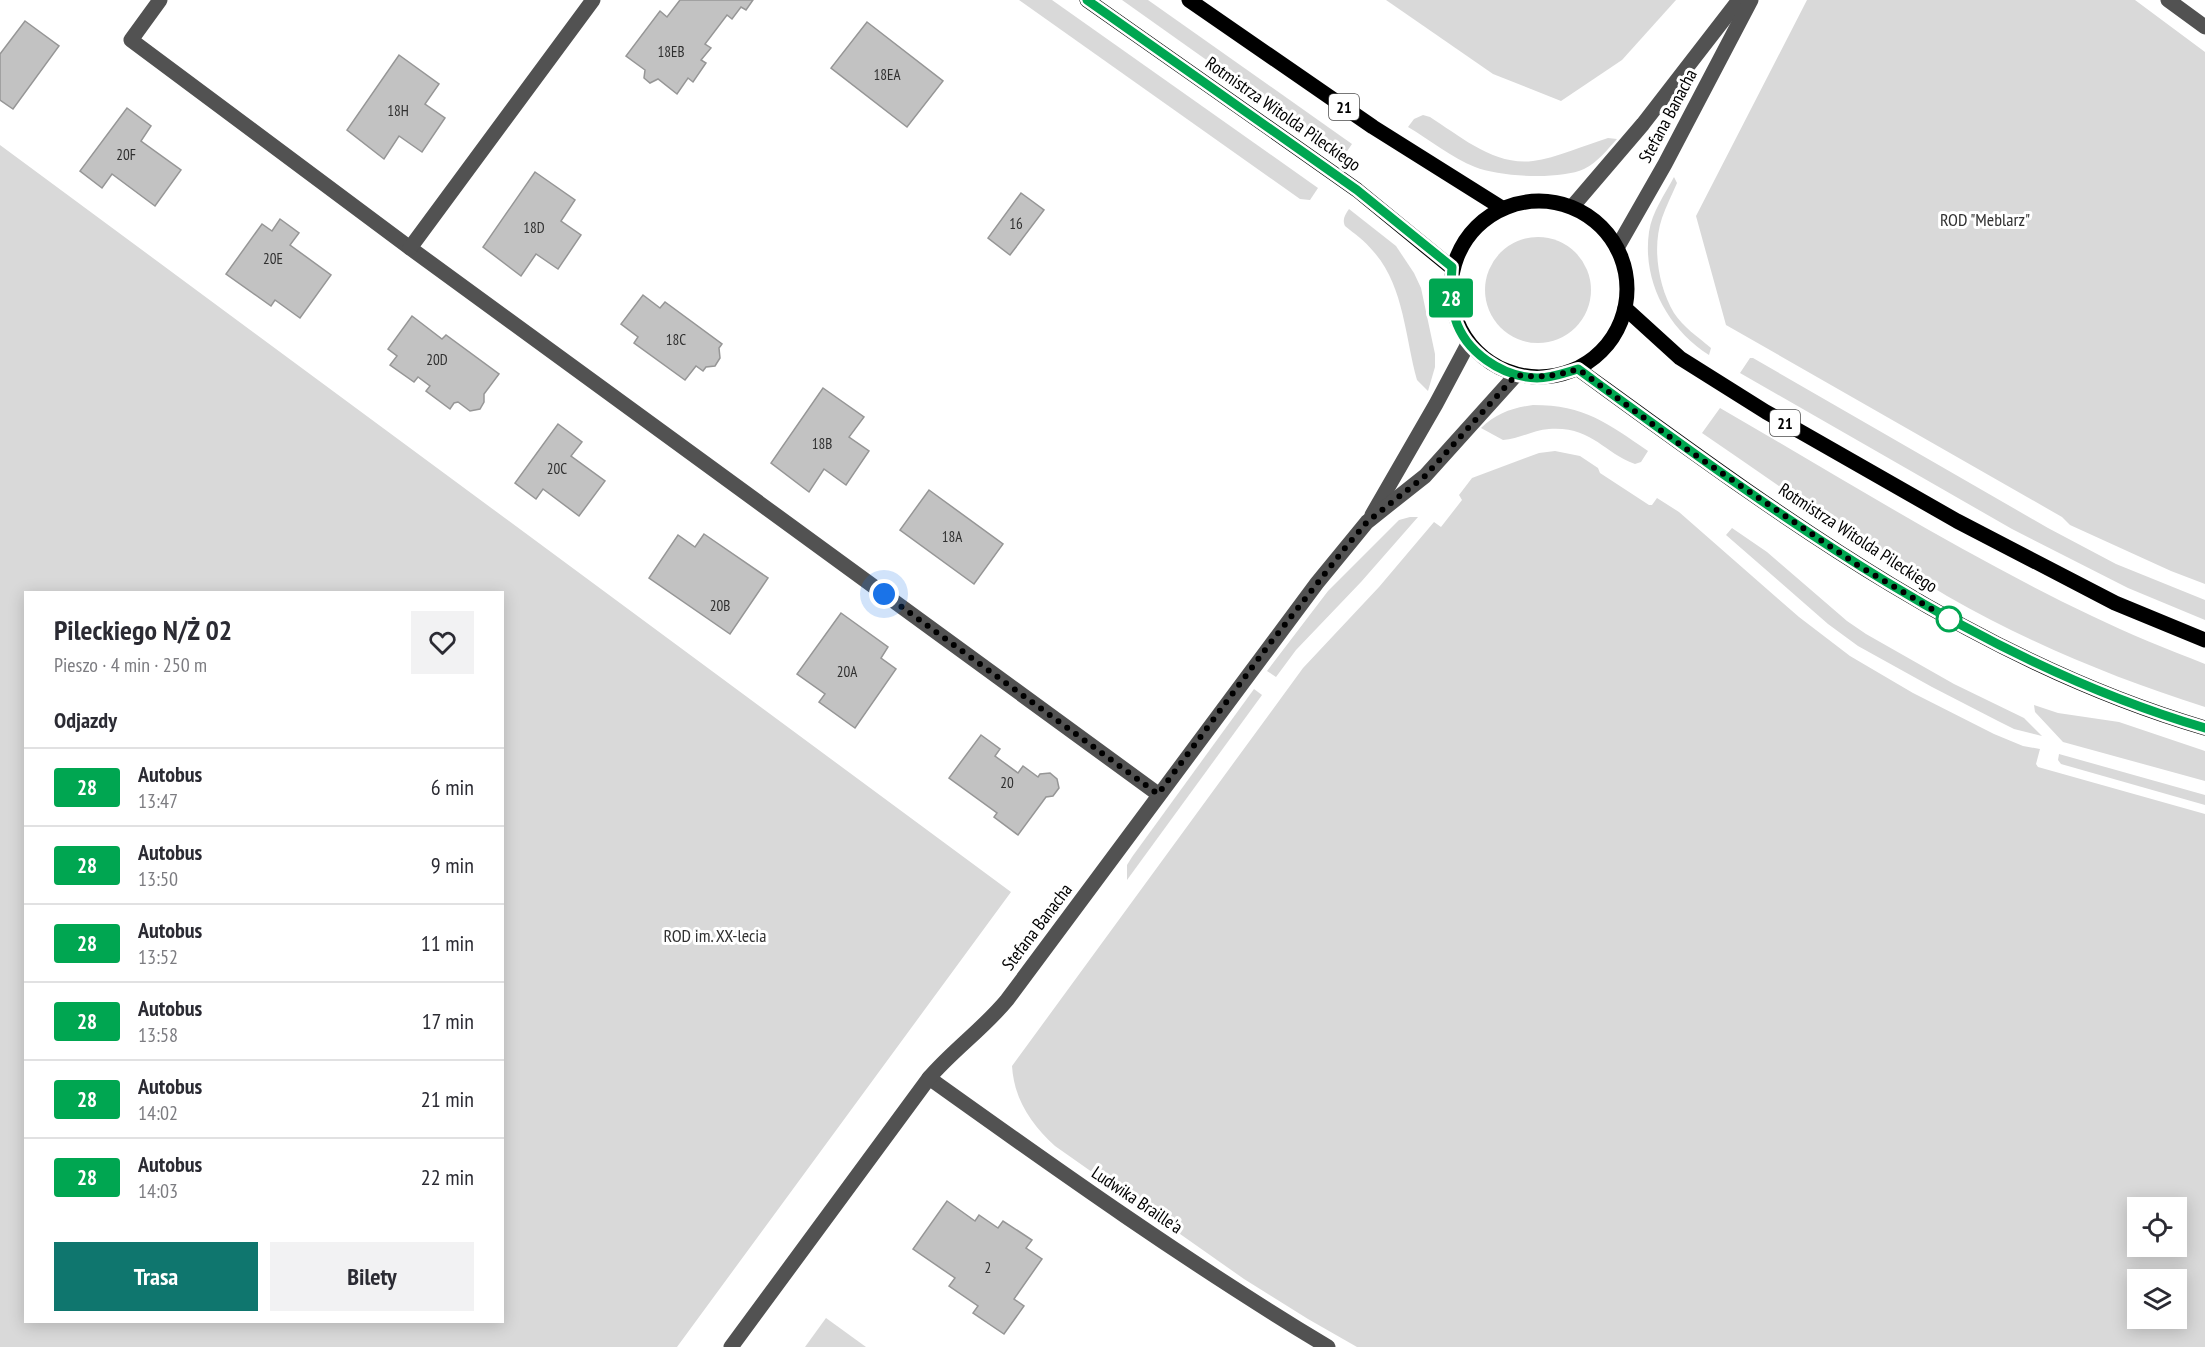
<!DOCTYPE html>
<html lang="pl">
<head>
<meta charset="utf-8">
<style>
  body { margin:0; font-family:"PT Sans Narrow",sans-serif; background:#f2f2f3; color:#2b2b33; height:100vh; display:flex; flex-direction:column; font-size:22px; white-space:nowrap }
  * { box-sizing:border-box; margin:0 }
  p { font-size:20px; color:#7c7c81 }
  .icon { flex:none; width:33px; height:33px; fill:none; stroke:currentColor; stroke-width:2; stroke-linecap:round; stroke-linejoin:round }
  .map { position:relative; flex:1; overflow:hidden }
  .details { position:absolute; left:24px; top:591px; width:480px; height:732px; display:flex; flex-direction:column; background:#fff; border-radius:0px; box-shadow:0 3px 15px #0003 }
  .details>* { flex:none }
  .badge { padding:0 12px; border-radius:4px; font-size:21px; line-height:39px }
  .tools { position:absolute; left:2127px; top:1197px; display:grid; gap:12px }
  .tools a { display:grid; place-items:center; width:60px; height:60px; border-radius:0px; background:#fff; box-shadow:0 3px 15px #0003; font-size:30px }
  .you { position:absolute; width:30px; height:30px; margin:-15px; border:4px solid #fff; border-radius:50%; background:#1a73e8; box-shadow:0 0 0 9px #1a73e833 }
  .map>.badge { position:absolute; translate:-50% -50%; box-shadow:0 0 0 3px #fff }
  h2 { padding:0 30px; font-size:22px; line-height:54px }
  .round { display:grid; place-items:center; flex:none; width:63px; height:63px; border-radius:0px; background:#f2f2f3 }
  .head { display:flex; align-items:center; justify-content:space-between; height:102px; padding:0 30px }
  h1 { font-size:28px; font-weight:800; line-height:45px }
  .button { display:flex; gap:12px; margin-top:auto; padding:12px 30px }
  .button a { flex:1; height:69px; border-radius:0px; background:#0f766e; color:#fff; font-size:24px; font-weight:800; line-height:69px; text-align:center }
  .button a+a { background:#f2f2f3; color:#2b2b33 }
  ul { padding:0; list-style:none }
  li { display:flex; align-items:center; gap:18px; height:78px; padding:0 30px; border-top:2px solid #e1e1e2 }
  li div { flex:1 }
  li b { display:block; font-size:22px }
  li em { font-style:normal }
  li .badge { min-width:66px; font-weight:700; text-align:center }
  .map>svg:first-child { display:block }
  .green { fill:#d9d9d9; fill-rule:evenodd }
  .building { fill:#c2c2c2; stroke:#969696; stroke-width:1.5 }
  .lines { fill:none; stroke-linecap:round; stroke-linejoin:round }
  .minor { stroke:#525252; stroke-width:15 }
  .major { stroke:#000; stroke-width:15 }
  .line-casing { stroke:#fff; stroke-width:14 }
  .line { stroke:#00a651; stroke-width:9 }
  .walk { stroke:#000; stroke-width:6; stroke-dasharray:0 10.8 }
  .stop-dot { fill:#fff; stroke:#00a651; stroke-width:3 }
  .labels { text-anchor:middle; stroke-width:6; stroke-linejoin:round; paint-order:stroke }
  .number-label { font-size:15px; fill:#303030 }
  .shield { fill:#fff; stroke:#4c4c4c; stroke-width:1.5 }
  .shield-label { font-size:16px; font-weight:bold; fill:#000 }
  .street-label { font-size:18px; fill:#000; stroke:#fff }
  .park-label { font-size:18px; fill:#303030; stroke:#fff }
</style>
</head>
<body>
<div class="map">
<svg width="2205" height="1347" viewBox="0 0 2205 1347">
  <rect width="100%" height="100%" fill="#fff"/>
  <!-- green -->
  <g class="green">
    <polygon points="1019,0 1052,0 1318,188 1310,200 1300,199"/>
    <polygon points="1122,0 1148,0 1352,144 1343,157"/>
    <polygon points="1386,0 1676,0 1622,60 1561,101 1493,74"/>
    <polygon points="1807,0 2135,0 2205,52 2205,584 2171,571 2070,525 2062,517 1726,325 1696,216"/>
    <path d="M1423,115L1430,117C1460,136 1494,166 1533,161C1556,158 1585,145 1608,138L1617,139C1607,150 1598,162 1584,169C1560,180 1500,177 1475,167C1452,158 1430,140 1408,127L1414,119Z"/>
    <path d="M0,145L1011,892L677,1347H0ZM26,592H502V1322H26Z"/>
    <path d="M1674,177L1677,183C1672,195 1666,206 1662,218C1652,247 1658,286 1674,313C1683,327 1698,337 1711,348L1709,355C1668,329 1642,281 1649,232C1652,212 1665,194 1674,177Z"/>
    <path d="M1349,209L1396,246L1414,273L1421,288L1435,354V367L1428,391L1417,380C1405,337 1404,285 1373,251C1365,241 1355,234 1345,226C1342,219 1345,215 1349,209Z"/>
    <circle cx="1538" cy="290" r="53"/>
    <polygon points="1750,358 1753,358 2048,528 2116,564 2205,600 2205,620 2128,588 2012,529 1740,373"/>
    <path d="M1533,405C1585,405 1607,423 1648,451L1641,462L1635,464C1602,452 1592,426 1549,429C1533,430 1519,439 1503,440L1481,428C1497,413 1512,408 1533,405Z"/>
    <path d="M1720,408C1843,479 1964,555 2092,616C2129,634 2167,649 2205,664V707C2116,679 2029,643 1947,596C1863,546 1783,488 1702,433Z"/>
    <path d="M1555,451L1580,456L1598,468L1600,473L1649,505H1652L1657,498L1679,512L1799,617L1850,656L1913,693L1994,734L2023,746L2040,749L2036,764L2038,767L2205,814V1347H1357L1308,1319L1244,1279L1055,1146C1031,1124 1014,1099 1012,1066L1303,668L1379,587L1434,522L1441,527L1462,500L1459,495L1472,478L1539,453ZM2138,1208H2176V1246H2138ZM2138,1280H2176V1318H2138Z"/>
    <polygon points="1410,517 1418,517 1361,582 1296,650 1276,677 1267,671 1328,591 1399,520"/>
    <polygon points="1732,528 1767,552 1847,621 1866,634 1954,684 2024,718 2042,736 2014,729 1998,721 1932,687 1858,646 1828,624 1726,535"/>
    <polygon points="1254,689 1262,695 1127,880 1127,865 1132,857"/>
    <polygon points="2034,705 2058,713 2119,722 2205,751 2205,781 2063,742 2035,712"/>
    <polygon points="2059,754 2205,795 2205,805 2061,764 2058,760"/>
    <polygon points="826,1318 866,1347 805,1347"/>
  </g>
  <!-- building -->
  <g class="building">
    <polygon points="680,0 753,0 746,10 741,7 732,19 727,15 705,44 711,48 701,60 706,63 693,82 688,78 677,94 658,79 650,83 644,78 645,70 626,56 660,11 667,17"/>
    <polygon points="25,21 59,46 13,109 0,100 0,54"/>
    <polygon points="867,22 943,81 907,127 831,68"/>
    <polygon points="399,55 439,84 425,104 445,118 422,152 399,136 384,159 347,130"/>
    <polygon points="127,108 151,126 141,141 181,170 155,206 112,174 102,188 80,171"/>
    <polygon points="535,172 575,200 561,221 581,235 558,269 536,254 521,276 483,247"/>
    <polygon points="1021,193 1044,210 1010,255 988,238"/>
    <polygon points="280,219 299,233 290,245 331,275 300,318 275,300 271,306 226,274 262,224 272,231"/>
    <polygon points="643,295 660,308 665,302 722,344 719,348 720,358 715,366 706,367 703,371 696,366 685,380 634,343 638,337 621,324"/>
    <polygon points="412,316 442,339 446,335 499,374 484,394 484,402 480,409 470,411 458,402 454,403 450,409 426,391 430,386 418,377 414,382 390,365 397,356 388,349"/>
    <polygon points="823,388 864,417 849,437 869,451 846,485 824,469 809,492 771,463"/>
    <polygon points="558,424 582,442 571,456 605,481 579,516 543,489 536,499 515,483"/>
    <polygon points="929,490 1003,544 974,584 900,530"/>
    <polygon points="704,534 768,578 730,634 649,578 678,535 695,547"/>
    <polygon points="841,613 888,647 881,658 896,669 855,728 819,702 825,694 797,674"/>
    <polygon points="981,735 1000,749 995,756 1018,773 1023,766 1038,777 1040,774 1050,773 1057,779 1059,788 1053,796 1046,797 1018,835 994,817 997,813 949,778"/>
    <polygon points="947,1201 975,1221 979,1215 998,1228 1003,1221 1032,1240 1026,1248 1042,1259 1014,1299 1024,1306 1004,1334 973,1313 978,1306 949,1286 955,1278 913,1249"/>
  </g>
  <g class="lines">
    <!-- minor -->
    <g class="minor">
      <polyline points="160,0 131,40 410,248 1158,794"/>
      <polyline points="2168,0 2205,27"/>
      <polyline points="1572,207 1643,124 1739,0"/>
      <polyline points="410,248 593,0"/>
      <polyline points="1617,248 1665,164 1751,0"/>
      <polyline points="1372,515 1436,404 1468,344"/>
      <path d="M929,1078C1059,1171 1190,1264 1328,1347"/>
      <path d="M731,1347L929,1078C953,1050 983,1029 1007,1000L1317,583L1367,522L1425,476L1516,375"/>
    </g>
    <!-- major -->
    <g class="major">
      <polyline points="1087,0 1357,190 1452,268"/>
      <polyline points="1189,0 1373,127 1502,208"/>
      <circle cx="1539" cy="289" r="88"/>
      <polyline points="1625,308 1680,358 1766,412 1957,521 2115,603 2205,640"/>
      <path d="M1578,369C1772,510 1971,660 2205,728"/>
    </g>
  </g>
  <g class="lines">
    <!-- line casing -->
    <g class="line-casing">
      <path id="line" d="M1087,0L1357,190L1452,267C1451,285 1449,301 1455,318C1465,352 1502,377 1537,378C1551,378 1564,373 1578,369C1771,510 1972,660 2205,728"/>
    </g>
    <!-- line -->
    <use href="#line" class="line"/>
    <!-- walk -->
    <path class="walk" d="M884,594L1158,794L1268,646L1345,548L1367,522L1425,476L1516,375C1539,378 1556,376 1578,369L1682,446L1859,566L1949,619"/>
  </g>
  <!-- markers -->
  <circle class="stop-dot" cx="1949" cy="619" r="12"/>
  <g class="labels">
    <!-- number labels -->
    <g class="number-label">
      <text x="671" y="57">18EB</text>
      <text x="887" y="80">18EA</text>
      <text x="398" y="116">18H</text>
      <text x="126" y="160">20F</text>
      <text x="1016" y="229">16</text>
      <text x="534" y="233">18D</text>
      <text x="273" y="264">20E</text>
      <text x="676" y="345">18C</text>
      <text x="437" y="365">20D</text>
      <text x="822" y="449">18B</text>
      <text x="557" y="474">20C</text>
      <text x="952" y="542">18A</text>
      <text x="720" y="611">20B</text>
      <text x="847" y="677">20A</text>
      <text x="1007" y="788">20</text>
      <text x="988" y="1273">2</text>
    </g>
    <!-- shield labels -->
    <g class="shield">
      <rect x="1329" y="94" width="30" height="26" rx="4.5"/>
      <rect x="1770" y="410" width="30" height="26" rx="4.5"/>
    </g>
    <g class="shield-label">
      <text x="1344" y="113">21</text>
      <text x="1785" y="429">21</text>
    </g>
    <!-- street labels -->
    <g class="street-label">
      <text transform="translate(1283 114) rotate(35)" y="6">Rotmistrza Witolda Pileckiego</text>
      <text transform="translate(1668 116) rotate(-62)" y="6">Stefana Banacha</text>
      <text transform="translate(1858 538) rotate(33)" y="6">Rotmistrza Witolda Pileckiego</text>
      <text transform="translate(1037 927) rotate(-53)" y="6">Stefana Banacha</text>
      <text transform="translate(1137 1200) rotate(34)" y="6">Ludwika Braille'a</text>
    </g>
    <!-- park labels -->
    <g class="park-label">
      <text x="1985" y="226">ROD "Meblarz"</text>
      <text x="715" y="942">ROD im. XX-lecia</text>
    </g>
  </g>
</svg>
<div class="tools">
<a><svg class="icon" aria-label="locate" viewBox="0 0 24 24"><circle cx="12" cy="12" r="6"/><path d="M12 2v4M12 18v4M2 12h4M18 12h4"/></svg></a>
<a><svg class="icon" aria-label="layers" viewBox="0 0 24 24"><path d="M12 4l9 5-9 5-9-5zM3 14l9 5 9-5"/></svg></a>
</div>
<div class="you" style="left:884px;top:594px"></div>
<b class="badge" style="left:1451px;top:298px;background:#00a651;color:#fff">28</b>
<section class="details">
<div class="head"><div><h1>Pileckiego N/Ż 02</h1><p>Pieszo · 4 min · 250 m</p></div><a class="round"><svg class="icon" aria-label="heart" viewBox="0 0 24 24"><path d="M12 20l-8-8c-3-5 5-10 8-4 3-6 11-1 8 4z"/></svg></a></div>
<h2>Odjazdy</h2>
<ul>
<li><span class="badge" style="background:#00a651;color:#fff">28</span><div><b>Autobus</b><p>13:47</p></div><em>6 min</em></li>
<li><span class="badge" style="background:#00a651;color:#fff">28</span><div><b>Autobus</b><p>13:50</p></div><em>9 min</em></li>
<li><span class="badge" style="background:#00a651;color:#fff">28</span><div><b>Autobus</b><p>13:52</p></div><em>11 min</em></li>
<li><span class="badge" style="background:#00a651;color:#fff">28</span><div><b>Autobus</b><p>13:58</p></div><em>17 min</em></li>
<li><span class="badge" style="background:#00a651;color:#fff">28</span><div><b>Autobus</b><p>14:02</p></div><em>21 min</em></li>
<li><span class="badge" style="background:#00a651;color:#fff">28</span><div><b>Autobus</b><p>14:03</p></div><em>22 min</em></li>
</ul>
<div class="button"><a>Trasa</a><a>Bilety</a></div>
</section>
</div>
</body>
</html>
